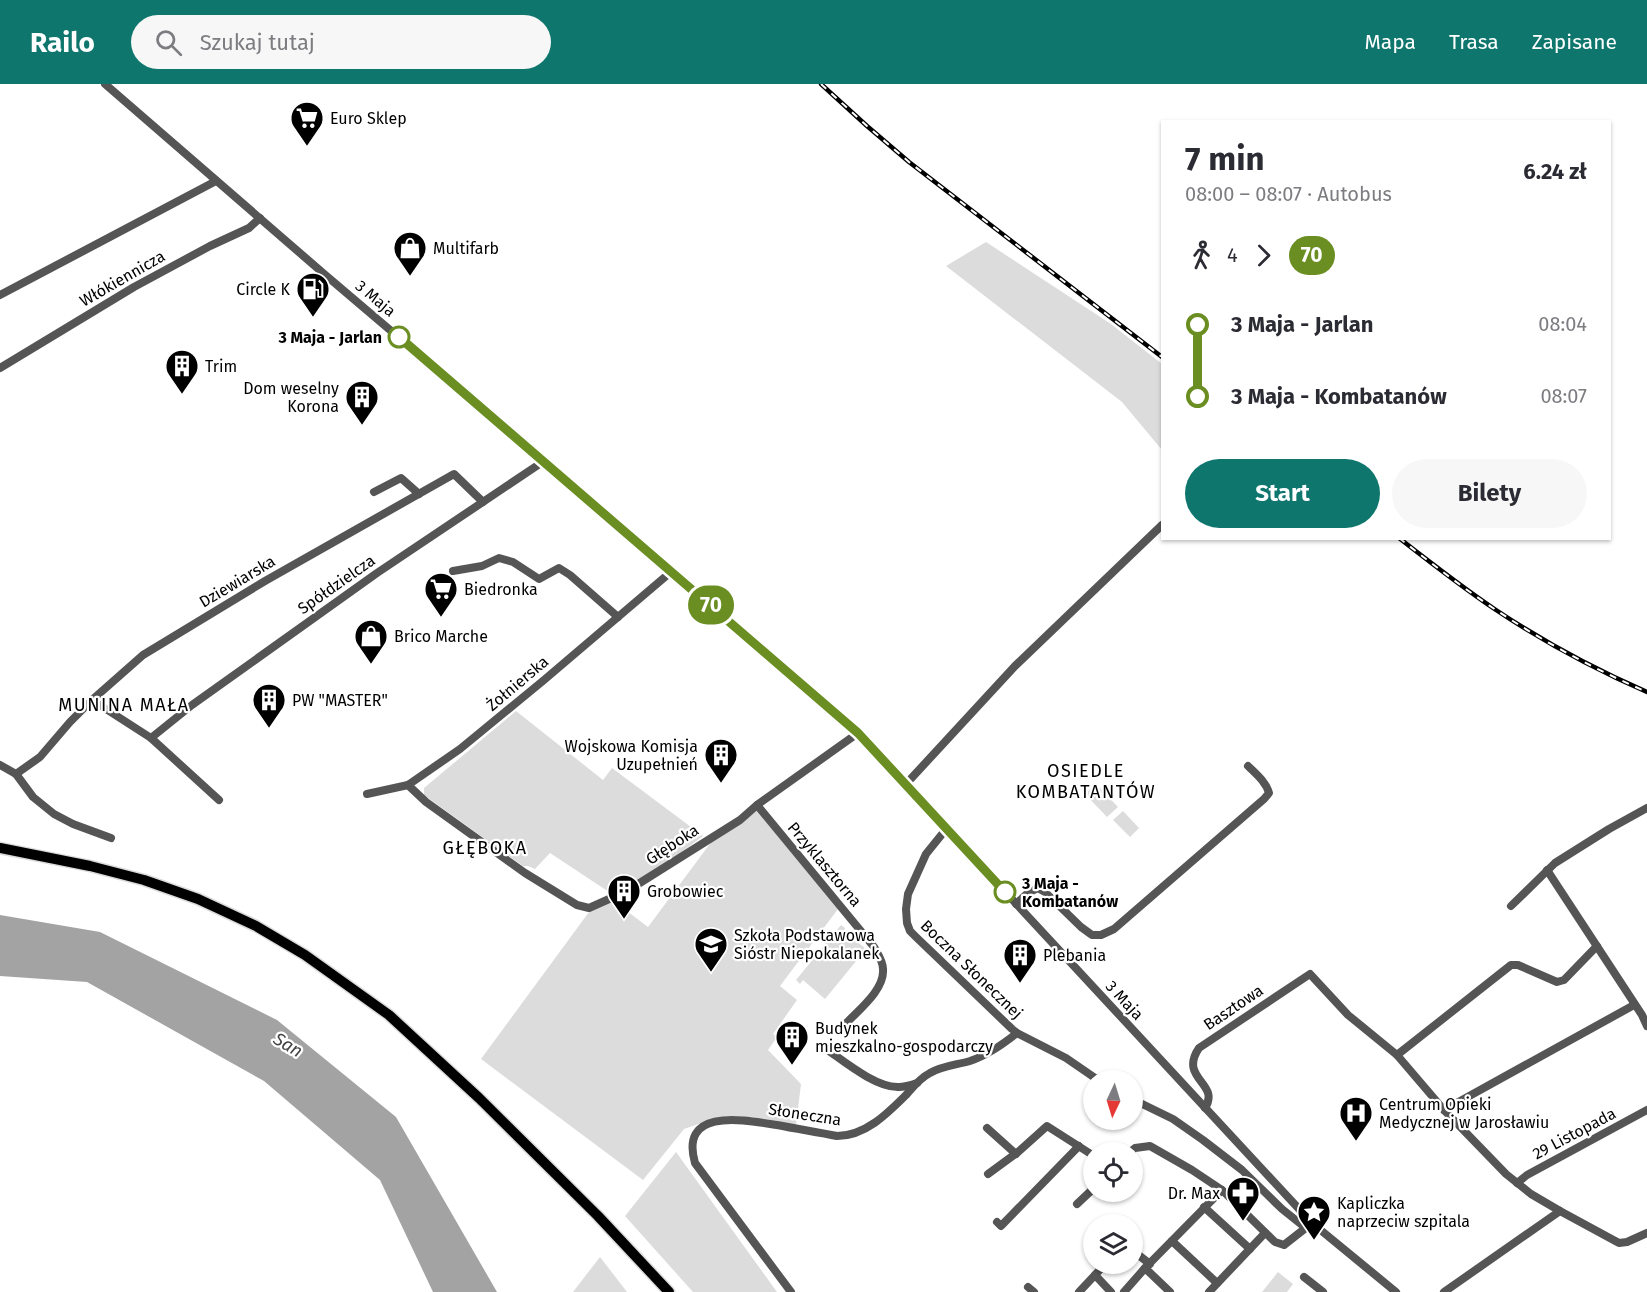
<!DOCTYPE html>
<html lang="pl">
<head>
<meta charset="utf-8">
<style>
  body { margin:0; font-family:"Fira Sans",sans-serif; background:#f7f7f7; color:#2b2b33; height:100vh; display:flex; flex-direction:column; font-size:22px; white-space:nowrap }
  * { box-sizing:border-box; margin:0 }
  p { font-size:20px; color:#7c7c81 }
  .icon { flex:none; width:33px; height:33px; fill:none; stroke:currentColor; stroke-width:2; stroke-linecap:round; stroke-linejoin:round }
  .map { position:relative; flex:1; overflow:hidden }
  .drawer { position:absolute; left:1161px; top:36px; width:450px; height:420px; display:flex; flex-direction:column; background:#fff; border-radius:0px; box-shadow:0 2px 4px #0004 }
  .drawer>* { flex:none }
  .badge { padding:0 12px; border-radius:20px; font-size:21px; line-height:39px }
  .needle { width:39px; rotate:184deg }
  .fabs { position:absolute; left:1083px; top:986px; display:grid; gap:12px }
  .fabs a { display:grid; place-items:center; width:60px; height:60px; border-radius:50%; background:#fff; box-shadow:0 2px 4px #0004; font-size:30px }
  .map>.badge { position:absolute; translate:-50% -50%; box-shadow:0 0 0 3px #fff }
  .legs { display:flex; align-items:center; gap:9px; height:66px; padding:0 24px; font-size:20px }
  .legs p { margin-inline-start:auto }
  .summary { display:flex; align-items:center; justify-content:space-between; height:102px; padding:0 24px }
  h1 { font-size:33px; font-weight:700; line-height:45px }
  .primary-button { display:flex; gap:12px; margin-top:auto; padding:12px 24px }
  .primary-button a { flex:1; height:69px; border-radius:36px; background:#0f766e; color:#fff; font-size:24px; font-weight:700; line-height:69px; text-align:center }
  .primary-button a+a { background:#f7f7f7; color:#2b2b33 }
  ul { padding:0 24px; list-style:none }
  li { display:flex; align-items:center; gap:21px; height:72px; font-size:22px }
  li i { display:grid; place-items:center; width:9px; height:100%; margin:0 8px; background:currentColor }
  li i::after { content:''; width:15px; height:15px; margin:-8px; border:4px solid; border-radius:50%; background:#fff }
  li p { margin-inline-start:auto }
  li:first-child i { background:linear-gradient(#0000 50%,currentColor 0) }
  li:last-child i { background:linear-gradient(currentColor 50%,#0000 0) }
  header { display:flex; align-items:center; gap:36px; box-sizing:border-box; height:84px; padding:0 30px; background:#0f766e; color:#fff }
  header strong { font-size:28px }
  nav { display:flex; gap:33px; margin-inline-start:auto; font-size:21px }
  .search { width:420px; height:54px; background:#f7f7f7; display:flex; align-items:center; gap:15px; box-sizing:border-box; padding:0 21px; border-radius:33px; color:#7c7c81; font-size:22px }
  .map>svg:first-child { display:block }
  .green { fill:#dcdcdc }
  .water { fill:#a3a3a3 }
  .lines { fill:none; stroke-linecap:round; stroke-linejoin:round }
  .major-casing { stroke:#dbdbdb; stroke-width:13 }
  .minor { stroke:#555; stroke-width:8 }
  .major { stroke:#000; stroke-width:10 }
  .rail-casing { stroke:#000; stroke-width:4.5 }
  .rail { stroke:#fff; stroke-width:2; stroke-dasharray:7; stroke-linecap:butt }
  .line-1-casing { stroke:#fff; stroke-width:14 }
  .line-1 { stroke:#6b8e23; stroke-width:9 }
  .stop-1-dot { fill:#fff; stroke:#6b8e23; stroke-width:3 }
  .labels { text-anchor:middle; stroke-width:4.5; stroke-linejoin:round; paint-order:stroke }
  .poi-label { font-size:16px; fill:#000; stroke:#fff; text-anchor:start }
  .street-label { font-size:16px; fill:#000; stroke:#fff }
  .stop-label { font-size:16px; font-weight:bold; fill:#000; stroke:#fff; text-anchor:end }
  .neighbourhood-label { font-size:18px; letter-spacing:1.5px; fill:#000; stroke:#fff }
  .water-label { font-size:18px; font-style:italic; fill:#444; stroke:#fff }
</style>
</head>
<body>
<header>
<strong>Railo</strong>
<div class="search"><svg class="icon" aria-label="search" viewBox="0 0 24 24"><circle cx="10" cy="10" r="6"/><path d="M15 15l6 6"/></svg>Szukaj tutaj</div>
<nav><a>Mapa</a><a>Trasa</a><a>Zapisane</a></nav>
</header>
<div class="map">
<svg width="1647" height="1208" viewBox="0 0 1647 1208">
  <rect width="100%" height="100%" fill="#fff"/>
  <!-- green -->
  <g class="green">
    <polygon points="986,158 1111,240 1162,280 1162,366 1122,318 946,182"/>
    <polygon points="516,627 603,696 612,684 703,752 663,782 612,810 550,769 535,785 528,782 523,782 424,711 424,704"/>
    <polygon points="1096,700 1118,723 1107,733 1085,710"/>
    <polygon points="757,726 838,825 780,902 797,916 773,950 777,953 768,966 801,1000 796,1041 732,1032 719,1033 684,1045 643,1096 481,975 589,828 611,815 648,843 712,757"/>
    <polygon points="1123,727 1139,744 1130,753 1113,736"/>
    <polygon points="841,841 845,844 844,847 866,865 825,915 803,896 800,900 796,896"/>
    <polygon points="676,1068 777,1208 693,1208 625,1132"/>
    <polygon points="600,1173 627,1208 573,1208"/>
    <polygon points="1278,1188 1293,1200 1287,1208 1262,1208"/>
  </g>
  <!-- water -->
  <polygon class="water" points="0,831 100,848 277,936 396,1033 497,1208 433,1208 380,1096 264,997 87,898 0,892"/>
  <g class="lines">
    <!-- major casing -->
    <g class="major-casing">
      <polyline id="major" points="0,764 90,782 144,796 198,815 256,842 305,871 389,931 479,1014 598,1132 669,1208"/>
    </g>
    <!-- minor -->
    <g class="minor">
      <polyline points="105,0 323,189 544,377 858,649 1312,1139 1396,1208"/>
      <polyline points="0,211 216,97"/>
      <polyline points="0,284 134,203 210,162 249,144 260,134"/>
      <polyline points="374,408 401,394 419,410"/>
      <polyline points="453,487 482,482 499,474 513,478 539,495 559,484 570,491 618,533"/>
      <polyline points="92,616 151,654 219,716"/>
      <polyline points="151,654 192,621 377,489 544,377"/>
      <polyline points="0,681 16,690 33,713 54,730 73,740 111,754"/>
      <polyline points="16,690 40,673 70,638 92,616 143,571 265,497 454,390 483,418"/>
      <polyline points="906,700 1015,582 1162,441"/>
      <polyline points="408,701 426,718 525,789 577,821 589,824 627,807 740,736 757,721 858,649"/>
      <polyline points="367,710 408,701 460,665 544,596 672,487"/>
      <path d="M757,721L874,863C878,870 883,877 883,885C885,908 853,930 840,946"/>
      <polyline points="947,744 926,770 908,810 906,825 907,839 910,847 916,853 1012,945 1017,949"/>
      <polyline points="1547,786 1642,931 1647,942"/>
      <path d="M1016,820L1028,809L1038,804L1045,808L1081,843L1092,851H1101L1114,845L1264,715L1269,709C1266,698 1256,690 1248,682"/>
      <polyline points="1511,822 1555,779 1609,745 1647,724"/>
      <path d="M829,967C846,979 877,1004 899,1003C905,1003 911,1001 917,999"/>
      <polyline points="1397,971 1511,881 1518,881 1557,898 1564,896 1597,862"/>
      <polyline points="1132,1015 1173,1035 1203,1056 1242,1086 1282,1125 1302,1141 1312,1139"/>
      <path d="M1205,1024C1221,999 1178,995 1199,964L1310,890L1348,931L1397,971L1444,1026L1506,1090L1531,1110L1560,1127L1619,1159L1627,1158L1647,1149"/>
      <polyline points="1444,1026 1634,921"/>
      <polyline points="987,1044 1016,1070"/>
      <polyline points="1130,1068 1135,1064 1150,1062 1192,1086 1222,1106 1275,1158 1284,1161 1312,1139"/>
      <polyline points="988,1090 1018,1068 1047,1042 1094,1072"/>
      <polyline points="1517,1099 1527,1091 1647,1026"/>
      <polyline points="1077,1120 1094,1104"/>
      <polyline points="1204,1123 1250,1165"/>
      <polyline points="997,1138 1001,1142 1079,1062"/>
      <polyline points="1172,1157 1217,1199"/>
      <polyline points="1132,1166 1150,1180"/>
      <polyline points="1145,1184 1170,1208"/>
      <polyline points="1095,1191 1106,1179"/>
      <polyline points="1304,1193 1323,1208"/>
      <polyline points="1028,1203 1034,1208"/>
      <path d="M791,1208L695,1079C679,1023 744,1036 777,1041C797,1045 817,1048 837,1052C865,1052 887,1030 906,1011C913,1003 920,994 930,989C942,982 956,981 970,977C988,971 1002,961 1017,949L1066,974L1098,996"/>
      <polyline points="1079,1208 1095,1191 1111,1208"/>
      <polyline points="1124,1208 1145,1184 1222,1106"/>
      <polyline points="1209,1208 1265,1149"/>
      <polyline points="1444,1208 1560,1127"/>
    </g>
    <!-- major -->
    <use href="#major" class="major"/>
    <!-- rail casing -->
    <g class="rail-casing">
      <g id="rail">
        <polyline points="821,0 867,42 909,78 1162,273"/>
        <path d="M1399,454C1431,479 1463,504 1496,526C1544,558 1594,585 1647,608"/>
      </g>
    </g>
    <!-- rail -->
    <use href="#rail" class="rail"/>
  </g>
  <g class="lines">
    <!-- line-1 casing -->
    <g class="line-1-casing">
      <polyline id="line-1" points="399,253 858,649 1005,808"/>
    </g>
    <!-- line-1 -->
    <use href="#line-1" class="line-1"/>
  </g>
  <!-- icons -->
  <defs>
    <g id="supermarket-pin" transform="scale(1.725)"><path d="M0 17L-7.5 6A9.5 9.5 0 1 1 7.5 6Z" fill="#000" stroke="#fff"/><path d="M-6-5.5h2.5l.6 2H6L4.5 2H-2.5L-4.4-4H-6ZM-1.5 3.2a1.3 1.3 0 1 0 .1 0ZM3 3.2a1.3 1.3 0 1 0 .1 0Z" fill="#fff"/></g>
    <g id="shop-pin" transform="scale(1.725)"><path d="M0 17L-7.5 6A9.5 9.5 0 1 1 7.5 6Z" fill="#000" stroke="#fff"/><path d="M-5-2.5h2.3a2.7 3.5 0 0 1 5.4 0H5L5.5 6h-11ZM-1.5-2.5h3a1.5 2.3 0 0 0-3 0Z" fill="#fff"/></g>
    <g id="fuel-pin" transform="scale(1.725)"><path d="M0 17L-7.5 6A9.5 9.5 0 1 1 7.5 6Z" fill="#000" stroke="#fff"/><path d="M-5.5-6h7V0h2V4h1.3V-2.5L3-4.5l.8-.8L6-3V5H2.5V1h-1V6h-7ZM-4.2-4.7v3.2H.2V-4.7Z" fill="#fff"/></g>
    <g id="building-pin" transform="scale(1.725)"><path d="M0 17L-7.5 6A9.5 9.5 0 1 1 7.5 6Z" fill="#000" stroke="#fff"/><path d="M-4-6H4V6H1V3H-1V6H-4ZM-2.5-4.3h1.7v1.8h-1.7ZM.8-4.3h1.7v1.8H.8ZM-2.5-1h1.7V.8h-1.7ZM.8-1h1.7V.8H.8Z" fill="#fff"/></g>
    <g id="school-pin" transform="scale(1.725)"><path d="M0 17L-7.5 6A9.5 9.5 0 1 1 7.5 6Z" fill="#000" stroke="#fff"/><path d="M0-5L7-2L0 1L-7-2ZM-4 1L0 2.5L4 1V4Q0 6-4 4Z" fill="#fff"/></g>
    <g id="hospital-pin" transform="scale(1.725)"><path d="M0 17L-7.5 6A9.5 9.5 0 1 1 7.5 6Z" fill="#000" stroke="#fff"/><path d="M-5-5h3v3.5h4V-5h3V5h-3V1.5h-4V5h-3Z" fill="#fff"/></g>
    <g id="pharmacy-pin" transform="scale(1.725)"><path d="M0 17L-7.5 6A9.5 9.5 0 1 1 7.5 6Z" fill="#000" stroke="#fff"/><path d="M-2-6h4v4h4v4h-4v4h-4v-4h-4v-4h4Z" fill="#fff"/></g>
    <g id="sight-pin" transform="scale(1.725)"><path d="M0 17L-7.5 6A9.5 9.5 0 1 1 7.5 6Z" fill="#000" stroke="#fff"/><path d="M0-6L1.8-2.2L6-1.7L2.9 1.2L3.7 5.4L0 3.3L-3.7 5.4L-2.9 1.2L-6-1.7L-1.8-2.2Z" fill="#fff"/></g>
  </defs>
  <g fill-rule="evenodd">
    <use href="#supermarket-pin" x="307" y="34"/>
    <use href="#shop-pin" x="410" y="164"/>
    <use href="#fuel-pin" x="313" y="205"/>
    <use href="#building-pin" x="182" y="282"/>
    <use href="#building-pin" x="362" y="313"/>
    <use href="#supermarket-pin" x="441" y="505"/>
    <use href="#shop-pin" x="371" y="552"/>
    <use href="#building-pin" x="269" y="616"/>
    <use href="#building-pin" x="721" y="671"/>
    <use href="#building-pin" x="624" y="807"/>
    <use href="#school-pin" x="711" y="860"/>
    <use href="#building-pin" x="1020" y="871"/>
    <use href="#building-pin" x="792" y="953"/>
    <use href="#hospital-pin" x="1356" y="1029"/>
    <use href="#pharmacy-pin" x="1243" y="1109"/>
    <use href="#sight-pin" x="1314" y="1128"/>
  </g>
  <!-- markers -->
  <g class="stop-1-dot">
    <circle cx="399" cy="253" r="10"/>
    <circle cx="1005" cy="808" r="10"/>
  </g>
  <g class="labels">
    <!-- poi labels -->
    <g class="poi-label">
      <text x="330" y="40">Euro Sklep</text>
      <text x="433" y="170">Multifarb</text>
      <text x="290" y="211" text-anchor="end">Circle K</text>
      <text x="205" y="288">Trim</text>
      <text x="339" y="310" text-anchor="end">Dom weselny<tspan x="339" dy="18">Korona</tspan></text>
      <text x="464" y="511">Biedronka</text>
      <text x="394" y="558">Brico Marche</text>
      <text x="292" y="622">PW "MASTER"</text>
      <text x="698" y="668" text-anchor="end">Wojskowa Komisja<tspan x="698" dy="18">Uzupełnień</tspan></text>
      <text x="647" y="813">Grobowiec</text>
      <text x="734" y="857">Szkoła Podstawowa<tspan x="734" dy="18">Sióstr Niepokalanek</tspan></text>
      <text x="1043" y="877">Plebania</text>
      <text x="815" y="950">Budynek<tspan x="815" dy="18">mieszkalno-gospodarczy</tspan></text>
      <text x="1379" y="1026">Centrum Opieki<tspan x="1379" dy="18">Medycznej w Jarosławiu</tspan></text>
      <text x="1220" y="1115" text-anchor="end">Dr. Max</text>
      <text x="1337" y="1125">Kapliczka<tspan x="1337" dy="18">naprzeciw szpitala</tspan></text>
    </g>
    <!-- street labels -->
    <g class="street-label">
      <text transform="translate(122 194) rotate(-30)" y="6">Włókiennicza</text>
      <text transform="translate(376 214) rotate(40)" y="6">3 Maja</text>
      <text transform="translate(237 497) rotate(-31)" y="6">Dziewiarska</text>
      <text transform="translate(336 500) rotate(-35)" y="6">Spółdzielcza</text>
      <text transform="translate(517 599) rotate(-40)" y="6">Żołnierska</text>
      <text transform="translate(672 760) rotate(-33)" y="6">Głęboka</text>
      <text transform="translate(825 780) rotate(50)" y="6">Przyklasztorna</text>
      <text transform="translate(972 885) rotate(44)" y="6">Boczna Słonecznej</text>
      <text transform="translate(1125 916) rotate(47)" y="6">3 Maja</text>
      <text transform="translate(1233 923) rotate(-34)" y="6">Basztowa</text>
      <text transform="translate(805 1030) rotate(9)" y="6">Słoneczna</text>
      <text transform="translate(1574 1049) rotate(-28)" y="6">29 Listopada</text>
    </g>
    <!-- stop labels -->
    <g class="stop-label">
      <text x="382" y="259">3 Maja - Jarlan</text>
      <text x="1022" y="805" text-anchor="start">3 Maja -<tspan x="1022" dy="18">Kombatanów</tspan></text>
    </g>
    <!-- neighbourhood labels -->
    <g class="neighbourhood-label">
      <text x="124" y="627">MUNINA MAŁA</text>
      <text x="1086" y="693">OSIEDLE<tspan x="1086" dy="21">KOMBATANTÓW</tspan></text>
      <text x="485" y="770">GŁĘBOKA</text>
    </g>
    <!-- water labels -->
    <g class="water-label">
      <text transform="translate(288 961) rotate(31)" y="6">San</text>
    </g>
  </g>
</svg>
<div class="fabs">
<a><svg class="needle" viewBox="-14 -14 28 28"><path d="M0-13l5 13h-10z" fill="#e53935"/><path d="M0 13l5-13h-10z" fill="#7c7c81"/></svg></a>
<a><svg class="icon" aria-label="locate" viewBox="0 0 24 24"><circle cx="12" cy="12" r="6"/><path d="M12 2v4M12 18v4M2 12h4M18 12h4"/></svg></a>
<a><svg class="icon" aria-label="layers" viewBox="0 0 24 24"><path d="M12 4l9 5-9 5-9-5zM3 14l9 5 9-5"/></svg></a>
</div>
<b class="badge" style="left:711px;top:521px;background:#6b8e23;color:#fff">70</b>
<section class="drawer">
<div class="summary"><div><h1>7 min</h1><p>08:00 – 08:07 · Autobus</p></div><b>6.24 zł</b></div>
<div class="legs"><svg class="icon" aria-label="walk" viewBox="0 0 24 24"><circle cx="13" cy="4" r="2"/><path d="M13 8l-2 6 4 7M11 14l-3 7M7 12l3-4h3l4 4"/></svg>4<svg class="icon" aria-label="forward" viewBox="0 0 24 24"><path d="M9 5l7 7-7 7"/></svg><b class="badge" style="background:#6b8e23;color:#fff">70</b></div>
<ul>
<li><i style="color:#6b8e23"></i><b>3 Maja - Jarlan</b><p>08:04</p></li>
<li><i style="color:#6b8e23"></i><b>3 Maja - Kombatanów</b><p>08:07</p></li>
</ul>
<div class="primary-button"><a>Start</a><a>Bilety</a></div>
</section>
</div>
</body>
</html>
